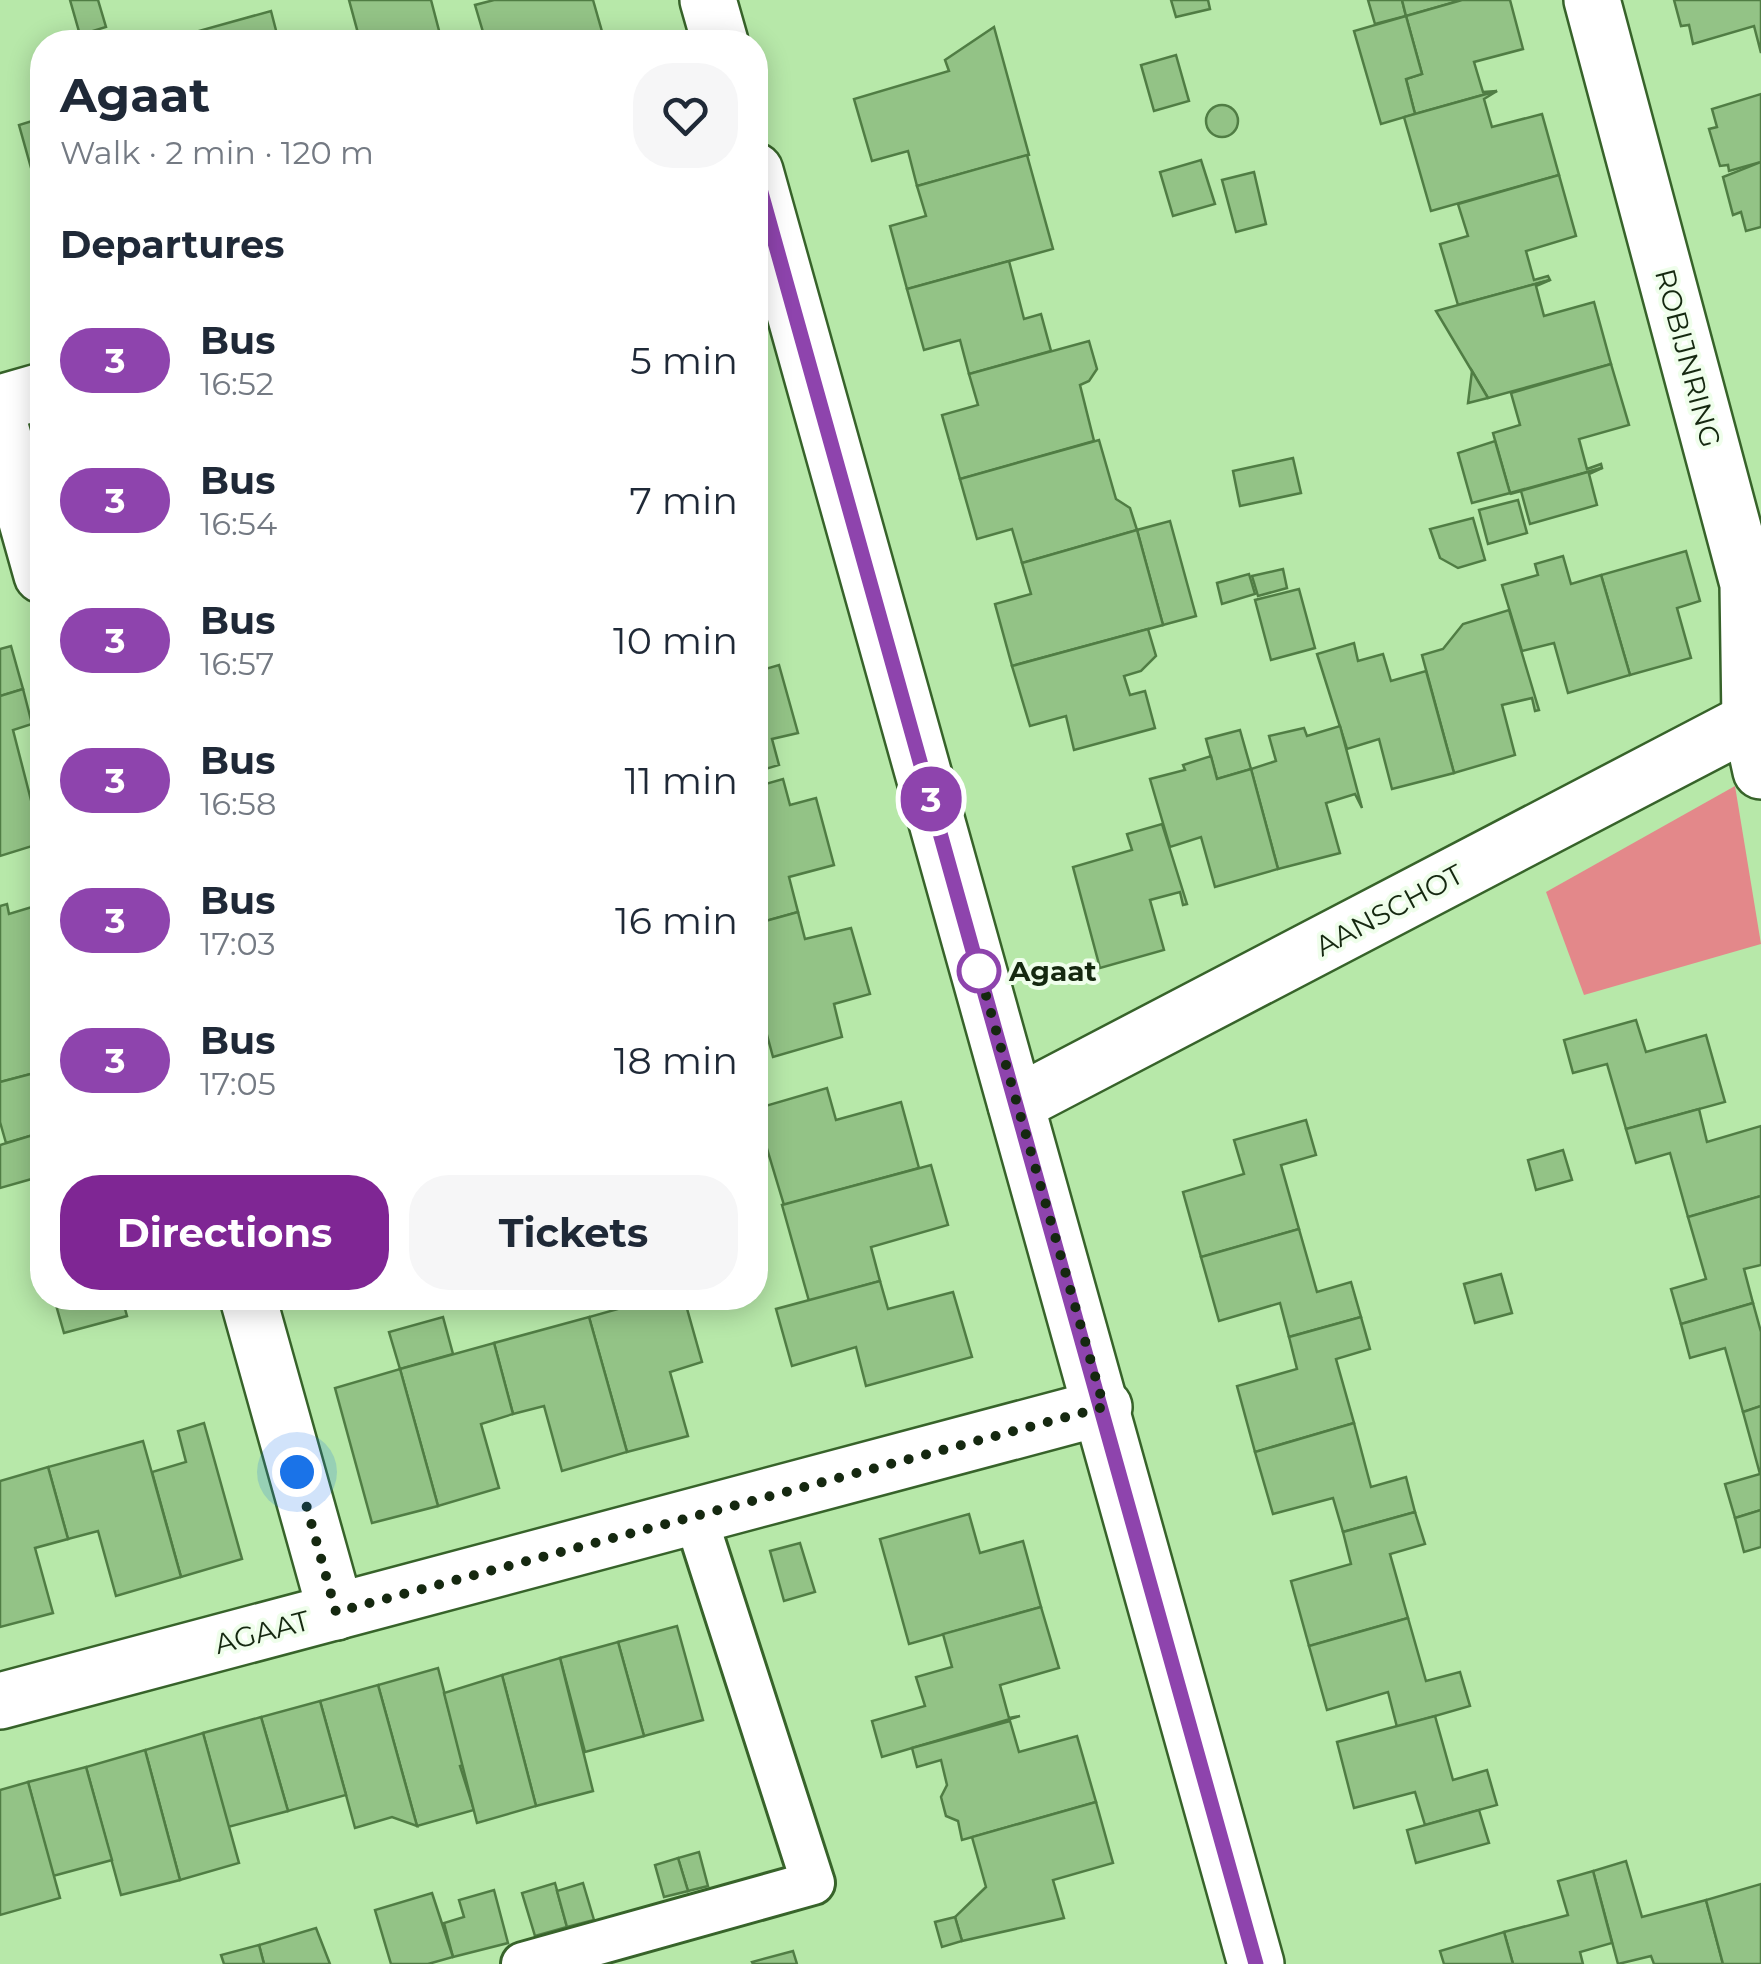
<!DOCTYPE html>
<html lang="en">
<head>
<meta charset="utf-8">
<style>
  body { margin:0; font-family:Montserrat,sans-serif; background:#f6f6f7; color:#1f2937; height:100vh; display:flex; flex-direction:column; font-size:38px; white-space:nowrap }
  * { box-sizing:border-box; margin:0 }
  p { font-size:32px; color:#747a83 }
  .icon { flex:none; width:55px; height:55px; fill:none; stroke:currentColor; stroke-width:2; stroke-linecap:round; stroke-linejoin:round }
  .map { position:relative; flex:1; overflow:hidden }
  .sheet { position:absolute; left:30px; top:30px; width:738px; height:1280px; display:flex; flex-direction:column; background:#fff; border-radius:40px; box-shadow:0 5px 25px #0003 }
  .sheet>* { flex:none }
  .badge { padding:0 20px; border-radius:32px; font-size:35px; line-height:65px }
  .you { position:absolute; width:50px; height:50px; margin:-25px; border:8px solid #fff; border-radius:50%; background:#1a73e8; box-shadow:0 0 0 15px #1a73e833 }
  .map>.badge { position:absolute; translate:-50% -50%; box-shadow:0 0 0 5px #fff }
  h2 { padding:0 30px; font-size:38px; line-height:90px }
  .round { display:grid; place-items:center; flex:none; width:105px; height:105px; border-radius:40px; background:#f6f6f7 }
  .summary { display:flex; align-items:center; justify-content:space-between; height:170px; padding:0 30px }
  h1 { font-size:48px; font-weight:700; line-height:75px }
  .primary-button { display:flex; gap:20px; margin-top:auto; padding:20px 30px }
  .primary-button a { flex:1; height:115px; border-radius:40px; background:#7f2694; color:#fff; font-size:40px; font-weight:700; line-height:115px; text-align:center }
  .primary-button a+a { background:#f6f6f7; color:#1f2937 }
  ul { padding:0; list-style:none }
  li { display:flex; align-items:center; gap:30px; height:140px; padding:0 30px }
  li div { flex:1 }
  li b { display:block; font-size:38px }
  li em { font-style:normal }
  li .badge { min-width:110px; font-weight:700; text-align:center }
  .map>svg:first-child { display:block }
  .green { fill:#e3888a }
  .building { fill:#93c386; stroke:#507d44; stroke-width:2.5 }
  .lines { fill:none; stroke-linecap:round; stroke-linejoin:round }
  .lane-casing { stroke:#37632a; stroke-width:48 }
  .street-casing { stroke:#37632a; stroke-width:60 }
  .secondary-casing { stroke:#37632a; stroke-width:60 }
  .lane { stroke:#fff; stroke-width:42 }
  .street { stroke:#fff; stroke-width:55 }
  .secondary { stroke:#fff; stroke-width:55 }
  .line-casing { stroke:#fff; stroke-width:22 }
  .line { stroke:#8e44ad; stroke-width:15 }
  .walk { stroke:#152810; stroke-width:10; stroke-dasharray:0 18 }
  .stop-dot { fill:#fff; stroke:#8e44ad; stroke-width:5 }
  .labels { text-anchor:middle; stroke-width:8; stroke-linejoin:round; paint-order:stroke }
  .street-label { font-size:28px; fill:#152810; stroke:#effeeb }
  .stop-label { font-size:28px; font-weight:bold; fill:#152810; stroke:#effeeb; text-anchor:start }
</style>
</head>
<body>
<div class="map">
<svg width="1761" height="1964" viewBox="0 0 1761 1964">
  <rect width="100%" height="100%" fill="#b7e8a9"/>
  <!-- green -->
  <polygon class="green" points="1735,786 1761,944 1584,995 1546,892"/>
  <!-- building -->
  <g class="building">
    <polygon points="70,0 98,0 106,27 80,35"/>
    <polygon points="349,0 431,0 442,42 341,42 359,37"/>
    <polygon points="494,0 593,0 605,42 486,42 475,5"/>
    <polygon points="1171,0 1208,0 1210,9 1176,17"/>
    <polygon points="1368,0 1402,0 1406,16 1375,24"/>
    <polygon points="1402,0 1462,0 1406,16"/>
    <polygon points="1462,0 1510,0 1523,49 1474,62 1483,92 1497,91 1415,114 1406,79 1422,74 1406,16"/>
    <polygon points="1674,0 1761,0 1761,53 1754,26 1693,44 1689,25 1681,26"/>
    <polygon points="271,11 279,42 198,42 195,32"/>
    <polygon points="1406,16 1422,74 1406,79 1415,114 1381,124 1354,31"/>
    <polygon points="994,27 1029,155 917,186 908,151 872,161 854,99 949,71 945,60"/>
    <polygon points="1176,55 1189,101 1154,111 1141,65"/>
    <polygon points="1497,91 1484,99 1492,127 1542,114 1559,175 1431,211 1404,117"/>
    <polygon points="1761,94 1761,162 1729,171 1728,165 1720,166 1709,129 1717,127 1712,109"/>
    <circle cx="1222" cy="121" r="16"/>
    <polygon points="42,118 42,207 19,125"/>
    <polygon points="1027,155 1053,249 907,289 890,226 926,216 917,186"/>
    <polygon points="1201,160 1215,204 1173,216 1160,172"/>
    <polygon points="1761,162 1761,227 1746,231 1741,212 1733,215 1723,177"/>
    <polygon points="1254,172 1266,224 1236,232 1222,180"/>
    <polygon points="1559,175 1576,236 1526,251 1534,280 1548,276 1550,280 1458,305 1440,244 1468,236 1458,204"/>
    <polygon points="1009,261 1024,319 1041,314 1051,351 969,374 960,340 924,350 907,289"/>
    <polygon points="1550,280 1536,286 1544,316 1594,302 1611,364 1488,398 1436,311"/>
    <polygon points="1089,341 1097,369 1089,381 1080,385 1094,441 960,479 942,415 978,405 969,374"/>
    <polygon points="1611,364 1629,425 1579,439 1587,469 1601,464 1602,468 1510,493 1493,433 1520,425 1511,393"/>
    <polygon points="1472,371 1488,398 1468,403"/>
    <polygon points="1099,440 1116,499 1130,508 1137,530 1022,563 1012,529 977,539 960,479"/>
    <polygon points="1495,441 1510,493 1472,503 1458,453"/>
    <polygon points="1293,458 1301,493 1240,506 1233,471"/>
    <polygon points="1602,468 1589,474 1597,505 1530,524 1521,491 1510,494"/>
    <polygon points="1518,500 1527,533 1488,544 1479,510"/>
    <polygon points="1473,518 1485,560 1458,568 1440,558 1430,529"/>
    <polygon points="1170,521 1196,616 1163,625 1137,530"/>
    <polygon points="1137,530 1163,625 1012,666 995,604 1031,594 1022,563"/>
    <polygon points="1686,551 1700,601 1677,608 1691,658 1630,675 1601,575"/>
    <polygon points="1563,556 1571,584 1601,575 1630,675 1568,693 1554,643 1522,651 1502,585 1538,575 1535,564"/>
    <polygon points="1283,569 1287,588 1258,596 1252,576"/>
    <polygon points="1249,574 1255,594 1222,604 1217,583"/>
    <polygon points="1299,589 1315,648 1271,660 1255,600"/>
    <polygon points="1509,610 1539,710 1535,711 1532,698 1502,705 1515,755 1454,773 1422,655 1443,649 1463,624"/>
    <polygon points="1148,629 1156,656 1141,671 1124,676 1130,695 1145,691 1155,728 1074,750 1066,716 1030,726 1012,666"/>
    <polygon points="1354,643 1358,661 1383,654 1391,681 1426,671 1454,773 1392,789 1379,739 1347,749 1317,654"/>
    <polygon points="11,646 23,689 0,696 0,649"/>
    <polygon points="779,665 798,733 772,739 779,765 755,772 755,672"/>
    <polygon points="23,689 32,724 13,730 42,843 0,856 0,696"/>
    <polygon points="1340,726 1362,808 1355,794 1326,803 1340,853 1278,869 1251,769 1276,761 1269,736 1304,728 1307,736"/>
    <polygon points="1240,730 1251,769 1217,779 1206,739"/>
    <polygon points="1211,756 1217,779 1251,769 1278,869 1215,887 1201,837 1170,847 1150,779 1185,770 1183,765"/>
    <polygon points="783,779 790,805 816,798 834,865 789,877 798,912 755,924 755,787"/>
    <polygon points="1162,824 1187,904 1183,905 1180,892 1150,900 1164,950 1100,968 1073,867 1132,850 1127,834"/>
    <polygon points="7,904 9,914 42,904 42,1071 0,1082 0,906"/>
    <polygon points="798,912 805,939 851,928 870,994 834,1004 842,1037 773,1057 755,991 755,924"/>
    <polygon points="1636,1020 1646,1052 1706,1035 1725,1102 1626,1129 1607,1064 1573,1073 1564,1040"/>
    <polygon points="42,1071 42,1170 33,1135 6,1143 0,1122 0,1082"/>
    <polygon points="827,1088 836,1120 901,1102 919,1168 784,1205 755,1109"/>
    <polygon points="1699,1109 1707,1142 1761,1126 1761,1196 1688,1217 1670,1153 1636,1163 1626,1129"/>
    <polygon points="1306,1120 1316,1155 1281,1165 1299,1229 1201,1257 1183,1192 1244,1174 1234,1140"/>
    <polygon points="33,1135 42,1176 0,1188 0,1145"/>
    <polygon points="1563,1150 1572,1180 1536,1190 1528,1160"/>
    <polygon points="931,1165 948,1225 871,1247 880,1281 809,1301 782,1205"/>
    <polygon points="1761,1196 1761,1265 1744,1269 1753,1303 1681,1324 1671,1289 1706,1279 1688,1217"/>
    <polygon points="1299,1229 1317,1292 1351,1282 1361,1317 1289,1337 1280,1303 1219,1321 1201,1257"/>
    <polygon points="1501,1274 1512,1313 1475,1323 1464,1284"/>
    <polygon points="880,1281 888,1309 953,1292 972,1357 866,1386 856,1347 792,1366 776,1309"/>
    <polygon points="54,1298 122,1298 127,1316 64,1333"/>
    <polygon points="657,1298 684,1298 702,1362 670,1372 688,1436 627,1452 589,1317"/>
    <polygon points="1753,1303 1761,1332 1761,1406 1743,1412 1725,1348 1690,1358 1681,1324"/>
    <polygon points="443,1317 453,1354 400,1369 389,1332"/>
    <polygon points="589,1317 627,1452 562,1471 544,1406 513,1414 494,1343"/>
    <polygon points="1361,1317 1370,1349 1336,1359 1354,1423 1255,1452 1237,1386 1297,1369 1289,1337"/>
    <polygon points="494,1343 513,1414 481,1424 499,1488 438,1506 400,1369"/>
    <polygon points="400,1369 438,1506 372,1523 335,1388"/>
    <polygon points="1761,1406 1761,1510 1735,1518 1725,1484 1760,1474 1743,1412"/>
    <polygon points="204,1423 242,1559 181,1577 152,1472 186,1462 178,1431"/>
    <polygon points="1354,1423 1371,1487 1406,1477 1415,1512 1343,1532 1333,1498 1273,1514 1255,1452"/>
    <polygon points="143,1441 181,1577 116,1596 98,1531 68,1539 48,1467"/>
    <polygon points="48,1467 68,1539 35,1548 53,1613 0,1627 0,1481"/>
    <polygon points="1761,1510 1761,1547 1744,1552 1735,1518"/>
    <polygon points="1415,1512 1425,1544 1390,1554 1408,1618 1309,1646 1291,1581 1351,1564 1343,1532"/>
    <polygon points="969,1514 980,1553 1023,1541 1041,1607 909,1644 880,1539"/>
    <polygon points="800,1543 815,1592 784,1601 770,1551"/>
    <polygon points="1041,1607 1059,1668 1000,1685 1009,1718 1020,1716 882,1757 872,1721 925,1706 916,1677 952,1667 943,1634"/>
    <polygon points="1408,1618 1426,1681 1460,1672 1470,1706 1397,1727 1388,1692 1327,1710 1309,1646"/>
    <polygon points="677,1626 703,1720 644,1736 618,1642"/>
    <polygon points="618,1642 644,1736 585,1752 560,1658"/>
    <polygon points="560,1658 593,1791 536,1806 502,1675"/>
    <polygon points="438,1668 463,1765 460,1766 474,1810 417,1826 378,1685"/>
    <polygon points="502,1675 536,1806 477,1823 444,1693"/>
    <polygon points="378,1685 417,1826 392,1817 355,1828 346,1795 320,1701"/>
    <polygon points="320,1701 346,1795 288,1811 261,1717"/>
    <polygon points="1435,1716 1453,1780 1487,1770 1497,1805 1425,1825 1415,1792 1354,1808 1337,1742"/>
    <polygon points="261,1717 288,1811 228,1827 203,1733"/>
    <polygon points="1010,1721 1019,1752 1077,1736 1096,1802 962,1840 958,1821 946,1816 941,1797 947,1785 941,1760 917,1767 912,1748"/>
    <polygon points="203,1733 239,1863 180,1880 145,1750"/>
    <polygon points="145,1750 180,1880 121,1895 86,1767"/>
    <polygon points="86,1767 112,1860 53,1876 28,1782"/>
    <polygon points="28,1782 60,1898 0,1915 0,1790"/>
    <polygon points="1096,1802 1113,1863 1053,1880 1064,1918 962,1941 955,1917 986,1887 972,1837"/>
    <polygon points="1479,1810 1489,1843 1416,1863 1407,1830"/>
    <polygon points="699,1852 708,1886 688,1891 678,1858"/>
    <polygon points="678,1858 688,1891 664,1897 655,1865"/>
    <polygon points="1626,1861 1642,1917 1706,1900 1723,1964 1654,1964 1651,1956 1618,1964 1593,1871"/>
    <polygon points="1593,1871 1612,1943 1580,1952 1583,1964 1513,1964 1504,1932 1568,1915 1558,1881"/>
    <polygon points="555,1883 567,1927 535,1936 522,1893"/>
    <polygon points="583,1883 594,1920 567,1927 557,1891"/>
    <polygon points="1761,1884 1761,1964 1723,1964 1706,1900"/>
    <polygon points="494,1890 508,1943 453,1957 444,1923 464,1917 459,1900"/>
    <polygon points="432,1893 453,1957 428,1964 391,1964 375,1910"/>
    <polygon points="955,1917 962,1941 942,1947 935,1922"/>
    <polygon points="316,1928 330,1964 264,1964 259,1945"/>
    <polygon points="1504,1932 1513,1964 1444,1964 1440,1951"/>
    <polygon points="259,1945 264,1964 224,1964 221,1955"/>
    <polygon points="793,1951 797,1964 753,1964 752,1962"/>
  </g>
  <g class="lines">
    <!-- lane casing -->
    <g class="lane-casing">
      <polyline id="lane" points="523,1964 813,1883 695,1516"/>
    </g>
    <!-- street casing -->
    <g class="street-casing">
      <g id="street">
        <polyline points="1592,0 1748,584 1750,721 1761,771"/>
        <polyline points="0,403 42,391"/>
        <polyline points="0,426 42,575"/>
        <polyline points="1016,1104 1761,715"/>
        <polyline points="248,1298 336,1612"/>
        <polyline points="0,1701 1104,1407"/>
      </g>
    </g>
    <!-- secondary casing -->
    <g class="secondary-casing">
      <g id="secondary">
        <polyline points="708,0 720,42"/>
        <polyline points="755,171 1256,1964"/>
      </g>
    </g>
    <!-- lane -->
    <use href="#lane" class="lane"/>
    <!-- street -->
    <use href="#street" class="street"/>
    <!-- secondary -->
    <use href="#secondary" class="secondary"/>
  </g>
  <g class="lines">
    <!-- line casing -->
    <g class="line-casing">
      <polyline id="line" points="755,171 1256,1964"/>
    </g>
    <!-- line -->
    <use href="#line" class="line"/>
    <!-- walk -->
    <polyline class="walk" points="297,1472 336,1612 1104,1407 979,971"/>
  </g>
  <!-- markers -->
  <circle class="stop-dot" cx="979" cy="971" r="20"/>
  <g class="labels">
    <!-- street labels -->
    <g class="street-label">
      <text transform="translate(1688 358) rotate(75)" y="10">ROBIJNRING</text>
      <text transform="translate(1389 910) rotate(-28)" y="10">AANSCHOT</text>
      <text transform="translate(262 1632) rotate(-15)" y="10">AGAAT</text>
    </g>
    <!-- stop labels -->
    <g class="stop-label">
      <text x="1009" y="981">Agaat</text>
    </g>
  </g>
</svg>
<div class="you" style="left:297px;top:1472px"></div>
<b class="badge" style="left:931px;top:799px;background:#8e44ad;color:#fff">3</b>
<section class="sheet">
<div class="summary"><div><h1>Agaat</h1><p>Walk · 2 min · 120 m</p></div><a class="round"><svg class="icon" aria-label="heart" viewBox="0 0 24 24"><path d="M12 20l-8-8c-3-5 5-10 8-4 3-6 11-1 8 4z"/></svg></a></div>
<h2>Departures</h2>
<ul>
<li><span class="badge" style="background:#8e44ad;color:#fff">3</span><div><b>Bus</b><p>16:52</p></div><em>5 min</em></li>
<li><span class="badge" style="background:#8e44ad;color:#fff">3</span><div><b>Bus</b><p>16:54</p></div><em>7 min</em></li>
<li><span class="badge" style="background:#8e44ad;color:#fff">3</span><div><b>Bus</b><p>16:57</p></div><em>10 min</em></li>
<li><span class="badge" style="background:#8e44ad;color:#fff">3</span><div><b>Bus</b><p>16:58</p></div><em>11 min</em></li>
<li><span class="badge" style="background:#8e44ad;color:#fff">3</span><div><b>Bus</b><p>17:03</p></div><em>16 min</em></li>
<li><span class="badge" style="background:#8e44ad;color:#fff">3</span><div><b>Bus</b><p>17:05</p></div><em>18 min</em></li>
</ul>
<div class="primary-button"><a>Directions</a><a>Tickets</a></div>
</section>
</div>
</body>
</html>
